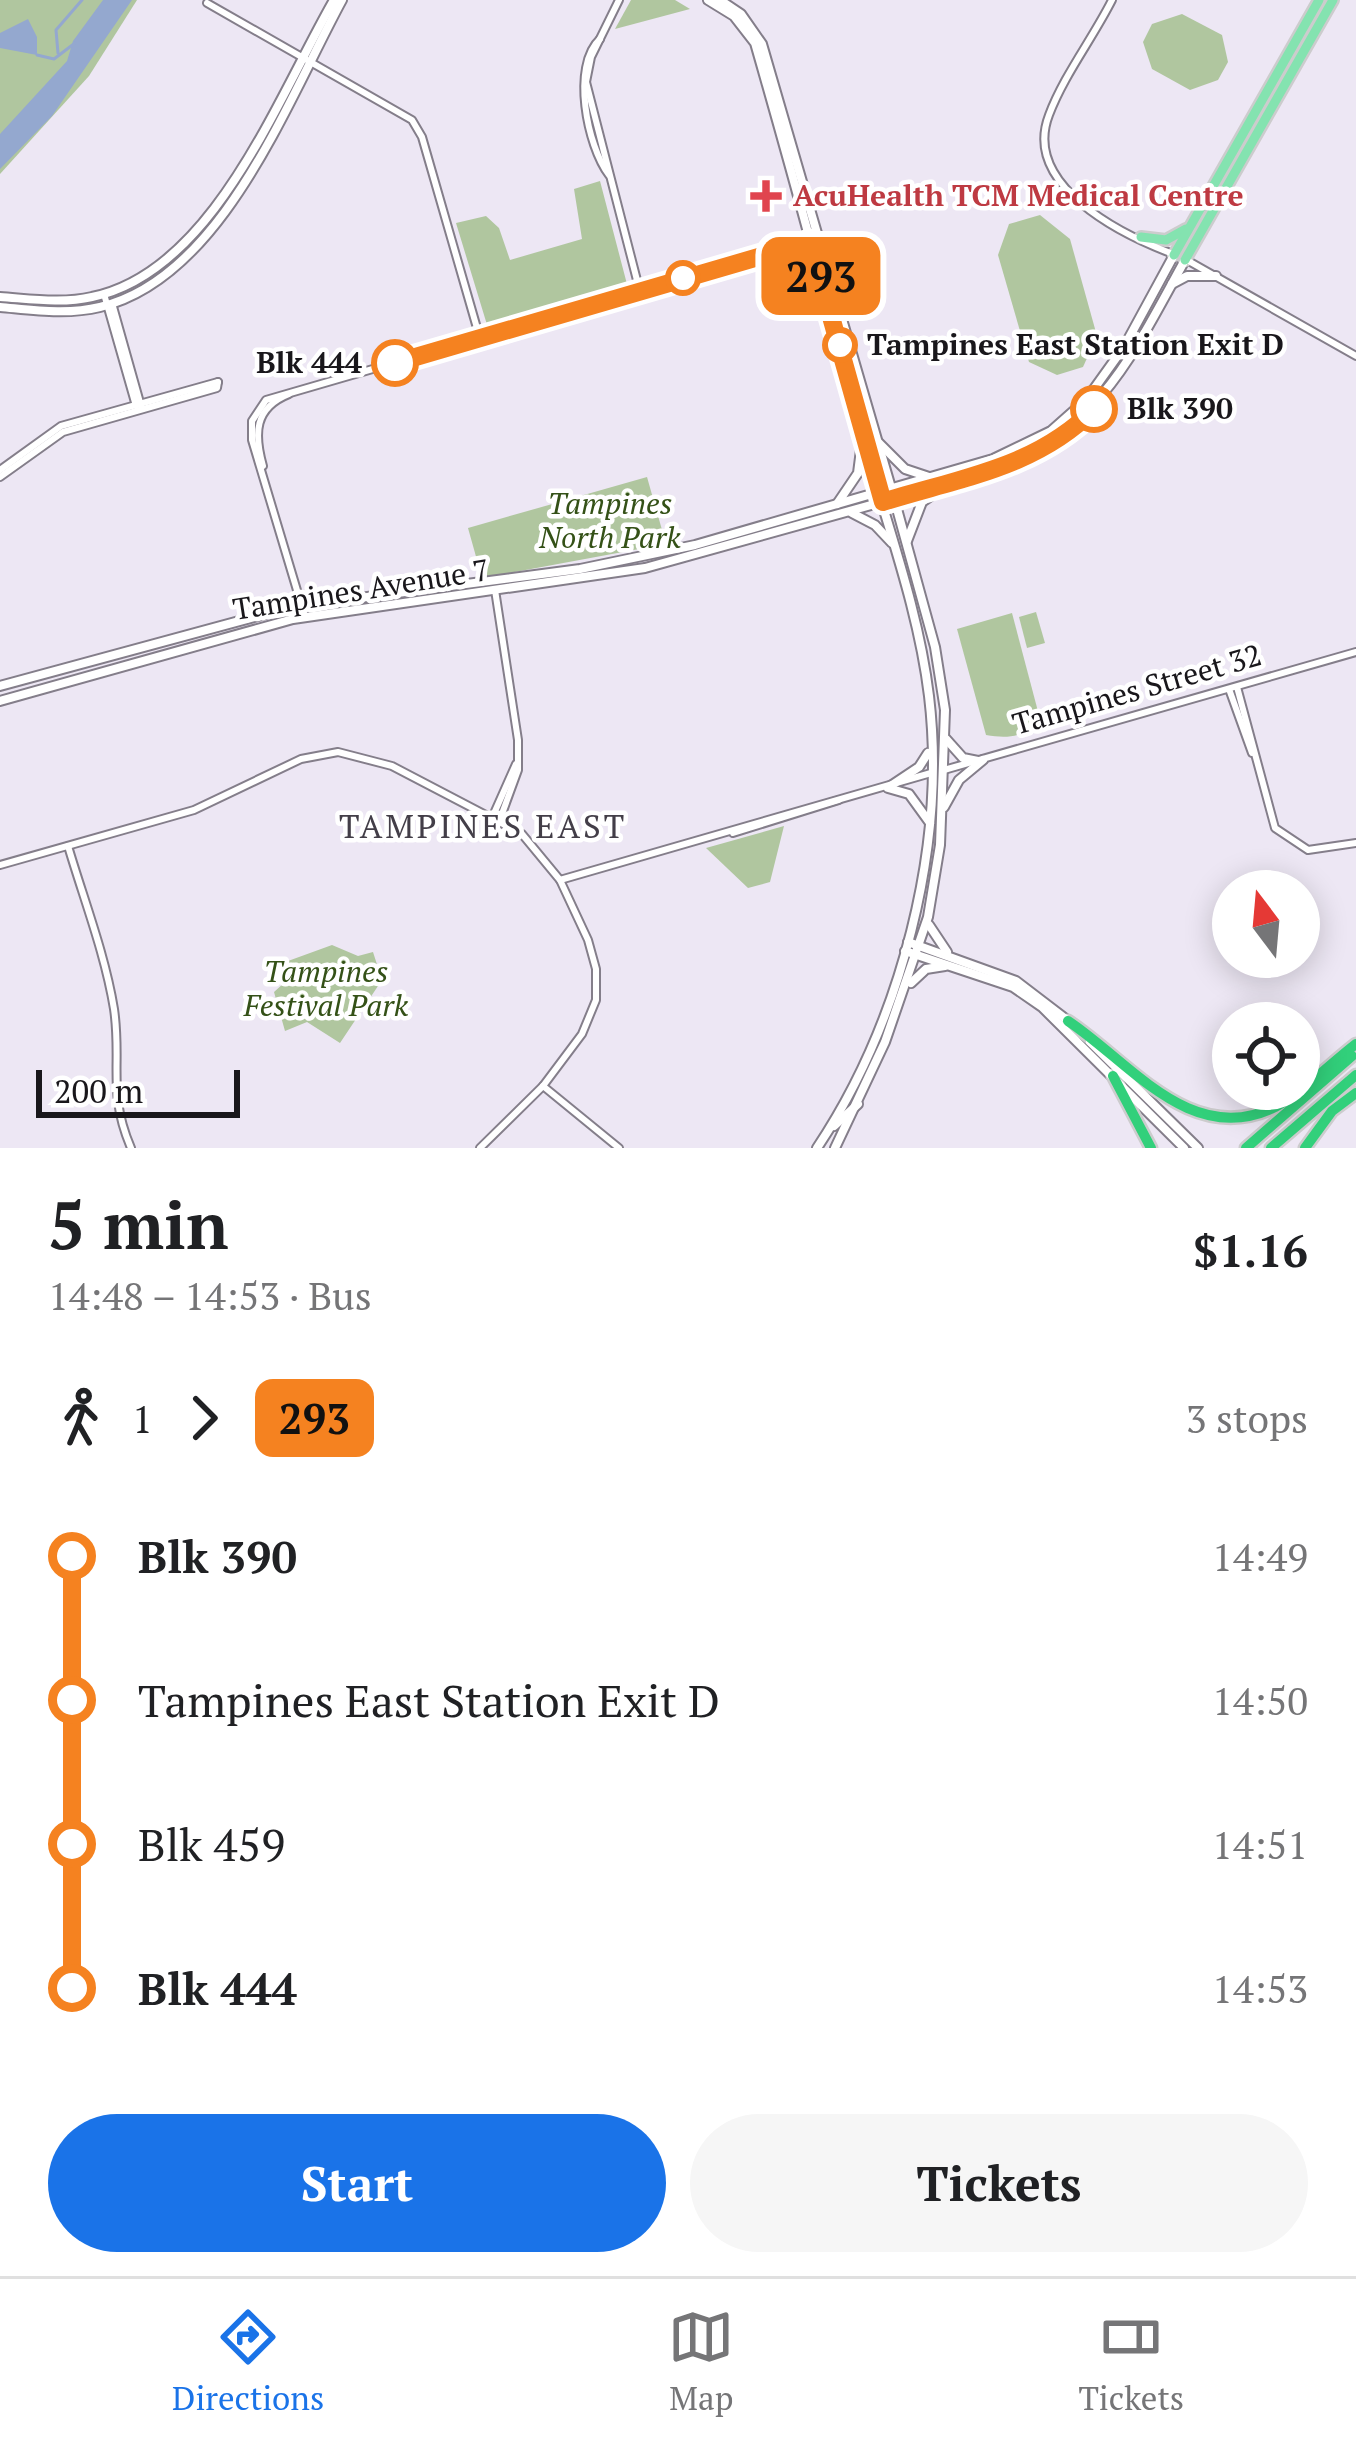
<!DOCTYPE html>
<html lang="en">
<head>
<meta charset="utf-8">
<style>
  body { margin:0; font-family:"PT Serif",serif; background:#f6f6f6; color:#202124; height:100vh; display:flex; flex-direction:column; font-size:45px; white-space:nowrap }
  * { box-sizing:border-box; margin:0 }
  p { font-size:39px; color:#757577 }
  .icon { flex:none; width:66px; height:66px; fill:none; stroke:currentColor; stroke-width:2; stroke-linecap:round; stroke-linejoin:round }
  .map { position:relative; height:1148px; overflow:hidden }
  .panel { display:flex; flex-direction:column; background:#fff; flex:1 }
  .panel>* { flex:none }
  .badge { padding:0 24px; border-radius:18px; font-size:42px; line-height:78px }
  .needle { width:78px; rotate:344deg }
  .controls { position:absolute; left:1212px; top:870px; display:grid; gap:24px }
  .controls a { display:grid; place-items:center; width:108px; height:108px; border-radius:50%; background:#fff; box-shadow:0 6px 30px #0003; font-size:60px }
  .scale { position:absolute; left:36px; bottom:30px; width:204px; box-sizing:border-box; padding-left:12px; border:6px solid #19171b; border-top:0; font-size:33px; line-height:42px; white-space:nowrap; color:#19171b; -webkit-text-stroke:9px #fff; paint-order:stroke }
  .map>.badge { position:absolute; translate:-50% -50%; box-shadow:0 0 0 6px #fff }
  .legs { display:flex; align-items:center; gap:18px; height:132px; padding:0 48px; font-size:39px }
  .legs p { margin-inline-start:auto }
  .summary { display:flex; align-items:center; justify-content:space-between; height:204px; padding:0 48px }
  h1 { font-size:66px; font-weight:800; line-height:90px }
  .action { display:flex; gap:24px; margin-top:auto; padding:24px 48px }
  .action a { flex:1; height:138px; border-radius:72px; background:#1a73e8; color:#fff; font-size:48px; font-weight:800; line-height:138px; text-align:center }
  .action a+a { background:#f6f6f6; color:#202124 }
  ul { padding:0 48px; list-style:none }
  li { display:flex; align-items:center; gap:42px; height:144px; font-size:45px }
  li i { display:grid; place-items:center; width:18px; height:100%; margin:0 15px; background:currentColor }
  li i::after { content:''; width:30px; height:30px; margin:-15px; border:9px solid; border-radius:50%; background:#fff }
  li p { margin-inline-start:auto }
  li:first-child i { background:linear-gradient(#0000 50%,currentColor 0) }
  li:last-child i { background:linear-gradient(currentColor 50%,#0000 0) }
  .dock { display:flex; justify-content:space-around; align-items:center; height:168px; border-top:3px solid #e0e0e0; background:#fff; font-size:33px; color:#757577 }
  .dock a { display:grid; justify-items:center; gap:6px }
  .dock .current { color:#1a73e8 }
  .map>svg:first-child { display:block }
  .green { fill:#b0c69f }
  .water { fill:#94a8cf }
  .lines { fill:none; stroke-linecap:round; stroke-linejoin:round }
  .stream { stroke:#94a8cf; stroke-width:3 }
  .minor-casing { stroke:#847e8a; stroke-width:10 }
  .secondary-casing { stroke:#847e8a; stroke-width:12 }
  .primary-casing { stroke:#cccccd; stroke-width:14 }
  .motorway-casing { stroke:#cccccd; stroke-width:15 }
  .minor { stroke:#fff; stroke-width:6 }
  .secondary { stroke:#fff; stroke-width:8 }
  .primary { stroke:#84e3b0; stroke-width:9 }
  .motorway { stroke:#32d07b; stroke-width:10 }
  .line-1-casing { stroke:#fff; stroke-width:27 }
  .line-1 { stroke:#f58220; stroke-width:18 }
  .health-dot { fill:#e0444e; stroke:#fff; stroke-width:4.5 }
  .stop-1-dot { fill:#fff; stroke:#f58220; stroke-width:6 }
  .labels { text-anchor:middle; stroke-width:9; stroke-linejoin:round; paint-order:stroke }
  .health-label { font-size:30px; font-weight:bold; fill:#be3a42; stroke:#fff; text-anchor:start }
  .stop-label { font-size:30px; font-weight:bold; fill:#19171b; stroke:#fff; text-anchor:start }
  .park-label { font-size:30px; font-style:italic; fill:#345117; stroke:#fff }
  .street-label { font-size:30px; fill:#19171b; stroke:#fff }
  .neighbourhood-label { font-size:33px; letter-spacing:3px; fill:#433e48; stroke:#fff }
</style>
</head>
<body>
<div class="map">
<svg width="1356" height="1148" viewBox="0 0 1356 1148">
  <rect width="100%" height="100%" fill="#ede7f4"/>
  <!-- green -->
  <g class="green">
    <polygon points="0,0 137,0 89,76 0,174"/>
    <polygon points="631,0 675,0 690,9 615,29"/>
    <polygon points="1182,14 1222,35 1228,62 1218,80 1190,90 1152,69 1143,42 1152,24"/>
    <polygon points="600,181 628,288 488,328 456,223 486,216 499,228 510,260 582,239 574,189"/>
    <polygon points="1040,215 1070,239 1097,336 1083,367 1057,375 1029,362 998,255 1009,224"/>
    <polygon points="647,477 666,544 482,578 468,528"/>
    <polygon points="1036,612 1045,643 1027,648 1019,617"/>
    <path d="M1012,613L1040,719C1025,737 1009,739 986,735L957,629Z"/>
    <polygon points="784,826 770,882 748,888 706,848"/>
    <polygon points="332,945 358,956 373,952 382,980 340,1043 307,1022 285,1031 274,992 284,983 288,961"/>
  </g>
  <!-- water -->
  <g class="water">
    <polygon points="103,0 132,0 52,116 0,169 0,134 67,61 73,41"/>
    <polygon points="28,19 37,37 37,55 0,48 0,33"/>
  </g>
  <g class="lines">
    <!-- stream -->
    <g class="stream">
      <polyline points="58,53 56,30 82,0"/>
      <polyline points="37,55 54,59 75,43"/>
    </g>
    <!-- minor casing -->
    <g class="minor-casing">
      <g id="minor">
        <polyline points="619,0 591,57 586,82 639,288"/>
        <path d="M1112,0C1093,38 1064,75 1049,115C1022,185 1120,234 1173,254"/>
        <polyline points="207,3 412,120 422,137 479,335"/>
        <path d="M600,39C571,66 587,146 609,175"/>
        <polyline points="1185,259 1356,356"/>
        <polyline points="104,294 136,406"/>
        <polyline points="112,303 141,406"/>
        <path d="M263,466C254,434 254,408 289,394"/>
        <polyline points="0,470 61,426 218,382"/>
        <polyline points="0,477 63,432 217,388 218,382"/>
        <polyline points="495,590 518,740 518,770 499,822"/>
        <polyline points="305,617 252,440 252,421 266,400 810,242"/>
        <polyline points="1237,687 1275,828 1308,850 1356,843"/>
        <polyline points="1229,689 1252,753"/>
        <polyline points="944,770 1356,652"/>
        <polyline points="492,818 516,764"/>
        <polyline points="733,833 839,800"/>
        <path d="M68,846C84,900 105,954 114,1009C122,1063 107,1092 131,1148"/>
        <polyline points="0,865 194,810 301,759 338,752 392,766 522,834 560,880 588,940 596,969 596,1000 582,1034 543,1086 480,1148"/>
        <polyline points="560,880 931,773"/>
        <polyline points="543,1086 619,1148"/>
      </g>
    </g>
    <!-- secondary casing -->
    <g class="secondary-casing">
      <g id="secondary">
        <path d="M708,0L734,16L755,43C792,172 827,301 861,431C884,518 918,605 929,696C947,846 901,1022 817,1148"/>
        <polyline points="720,0 741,14 762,44 894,498 935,647 945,710 940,845 928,917 885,1042 835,1148"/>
        <polyline points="1172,284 1187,276 1216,276"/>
        <path d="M0,297C30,299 62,304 92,297C213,272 277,99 334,0"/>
        <path d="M0,307C34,310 67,315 100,307C222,278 287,101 342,0"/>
        <polyline points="879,443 905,469 929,477"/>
        <polyline points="837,504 858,473 862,442"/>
        <polyline points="852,513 875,525 892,543"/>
        <polyline points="907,541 922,502 939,490"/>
        <polyline points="0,686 291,607 580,569 695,545 993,459 1051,431 1086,400 1124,347 1174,255"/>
        <path d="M0,701L293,619L645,568L993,471C1100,430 1133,354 1185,260"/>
        <polyline points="946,739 963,758 978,761"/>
        <polyline points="889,787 919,767 928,753"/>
        <polyline points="888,788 909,794 930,823"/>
        <polyline points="944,807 959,780 983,760"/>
        <polyline points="929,925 947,952"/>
        <polyline points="908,942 1016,981 1071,1023"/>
        <polyline points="905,951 1013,987 1042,1007 1184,1148"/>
        <polyline points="911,983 926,969 945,966"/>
        <polyline points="1090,1042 1198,1148"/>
        <polyline points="834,1126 858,1104"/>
      </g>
    </g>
    <!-- primary casing -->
    <g class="primary-casing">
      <g id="primary">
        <polyline points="1141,237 1166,240 1186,229"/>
        <polyline points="1174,255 1319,0"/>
        <polyline points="1185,260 1333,0"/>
      </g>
    </g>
    <!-- motorway casing -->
    <g class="motorway-casing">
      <g id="motorway">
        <path d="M1068,1021C1130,1062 1191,1148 1275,1107C1304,1091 1330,1064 1356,1044"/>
        <polyline points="1113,1076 1151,1148"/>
        <polyline points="1246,1148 1352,1056"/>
        <polyline points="1271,1148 1356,1075"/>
        <polyline points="1305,1148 1332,1111 1356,1093"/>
      </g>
    </g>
    <!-- minor -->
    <use href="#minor" class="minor"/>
    <!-- secondary -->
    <use href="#secondary" class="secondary"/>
    <!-- primary -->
    <use href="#primary" class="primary"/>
    <!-- motorway -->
    <use href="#motorway" class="motorway"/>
  </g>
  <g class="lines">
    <!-- line-1 casing -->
    <g class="line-1-casing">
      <path id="line-1" d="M395,363L810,242L883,502C959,478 1036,468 1094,409"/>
    </g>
    <!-- line-1 -->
    <use href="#line-1" class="line-1"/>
  </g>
  <!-- markers -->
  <path class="health-dot" d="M760 178h12v12h12v12h-12v12h-12v-12h-12v-12h12z"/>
  <g class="stop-1-dot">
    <circle cx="683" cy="278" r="15"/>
    <circle cx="840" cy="345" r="15"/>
    <circle cx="395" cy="363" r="21"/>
    <circle cx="1094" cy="409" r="21"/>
  </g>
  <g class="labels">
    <!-- health labels -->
    <g class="health-label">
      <text x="793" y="206">AcuHealth TCM Medical Centre</text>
    </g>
    <!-- stop labels -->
    <g class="stop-label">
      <text x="867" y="355">Tampines East Station Exit D</text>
      <text x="362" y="373" text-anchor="end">Blk 444</text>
      <text x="1127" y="419">Blk 390</text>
    </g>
    <!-- park labels -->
    <g class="park-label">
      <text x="610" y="514">Tampines<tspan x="610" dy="34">North Park</tspan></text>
      <text x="326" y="982">Tampines<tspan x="326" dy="34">Festival Park</tspan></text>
    </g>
    <!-- street labels -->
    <g class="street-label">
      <text transform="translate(361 590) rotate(-9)" y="10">Tampines Avenue 7</text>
      <text transform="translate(1137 690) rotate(-16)" y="10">Tampines Street 32</text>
    </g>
    <!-- neighbourhood labels -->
    <g class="neighbourhood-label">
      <text x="483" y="838">TAMPINES EAST</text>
    </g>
  </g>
</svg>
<div class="controls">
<a><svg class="needle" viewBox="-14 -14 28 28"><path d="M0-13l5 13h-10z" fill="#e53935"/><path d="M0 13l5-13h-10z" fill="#757577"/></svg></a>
<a><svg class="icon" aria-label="locate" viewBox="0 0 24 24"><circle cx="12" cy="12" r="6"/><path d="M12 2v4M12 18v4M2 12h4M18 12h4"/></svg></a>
</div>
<div class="scale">200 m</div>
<b class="badge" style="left:821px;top:276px;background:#f58220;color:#111">293</b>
</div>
<section class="panel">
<div class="summary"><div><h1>5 min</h1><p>14:48 – 14:53 · Bus</p></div><b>$1.16</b></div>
<div class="legs"><svg class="icon" aria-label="walk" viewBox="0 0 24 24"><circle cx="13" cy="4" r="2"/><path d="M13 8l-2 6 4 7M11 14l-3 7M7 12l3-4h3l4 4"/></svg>1<svg class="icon" aria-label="forward" viewBox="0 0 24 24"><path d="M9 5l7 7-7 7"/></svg><b class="badge" style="background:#f58220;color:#111">293</b><p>3 stops</p></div>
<ul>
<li><i style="color:#f58220"></i><b>Blk 390</b><p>14:49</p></li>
<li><i style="color:#f58220"></i><span>Tampines East Station Exit D</span><p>14:50</p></li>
<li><i style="color:#f58220"></i><span>Blk 459</span><p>14:51</p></li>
<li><i style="color:#f58220"></i><b>Blk 444</b><p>14:53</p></li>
</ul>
<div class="action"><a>Start</a><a>Tickets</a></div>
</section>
<nav class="dock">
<a class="current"><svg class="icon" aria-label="directions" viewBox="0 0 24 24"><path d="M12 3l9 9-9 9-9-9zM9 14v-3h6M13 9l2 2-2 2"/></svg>Directions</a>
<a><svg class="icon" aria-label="map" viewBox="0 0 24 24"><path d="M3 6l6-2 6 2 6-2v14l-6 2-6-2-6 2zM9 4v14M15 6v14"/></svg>Map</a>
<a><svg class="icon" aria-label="tickets" viewBox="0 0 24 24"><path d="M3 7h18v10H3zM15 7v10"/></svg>Tickets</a>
</nav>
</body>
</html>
